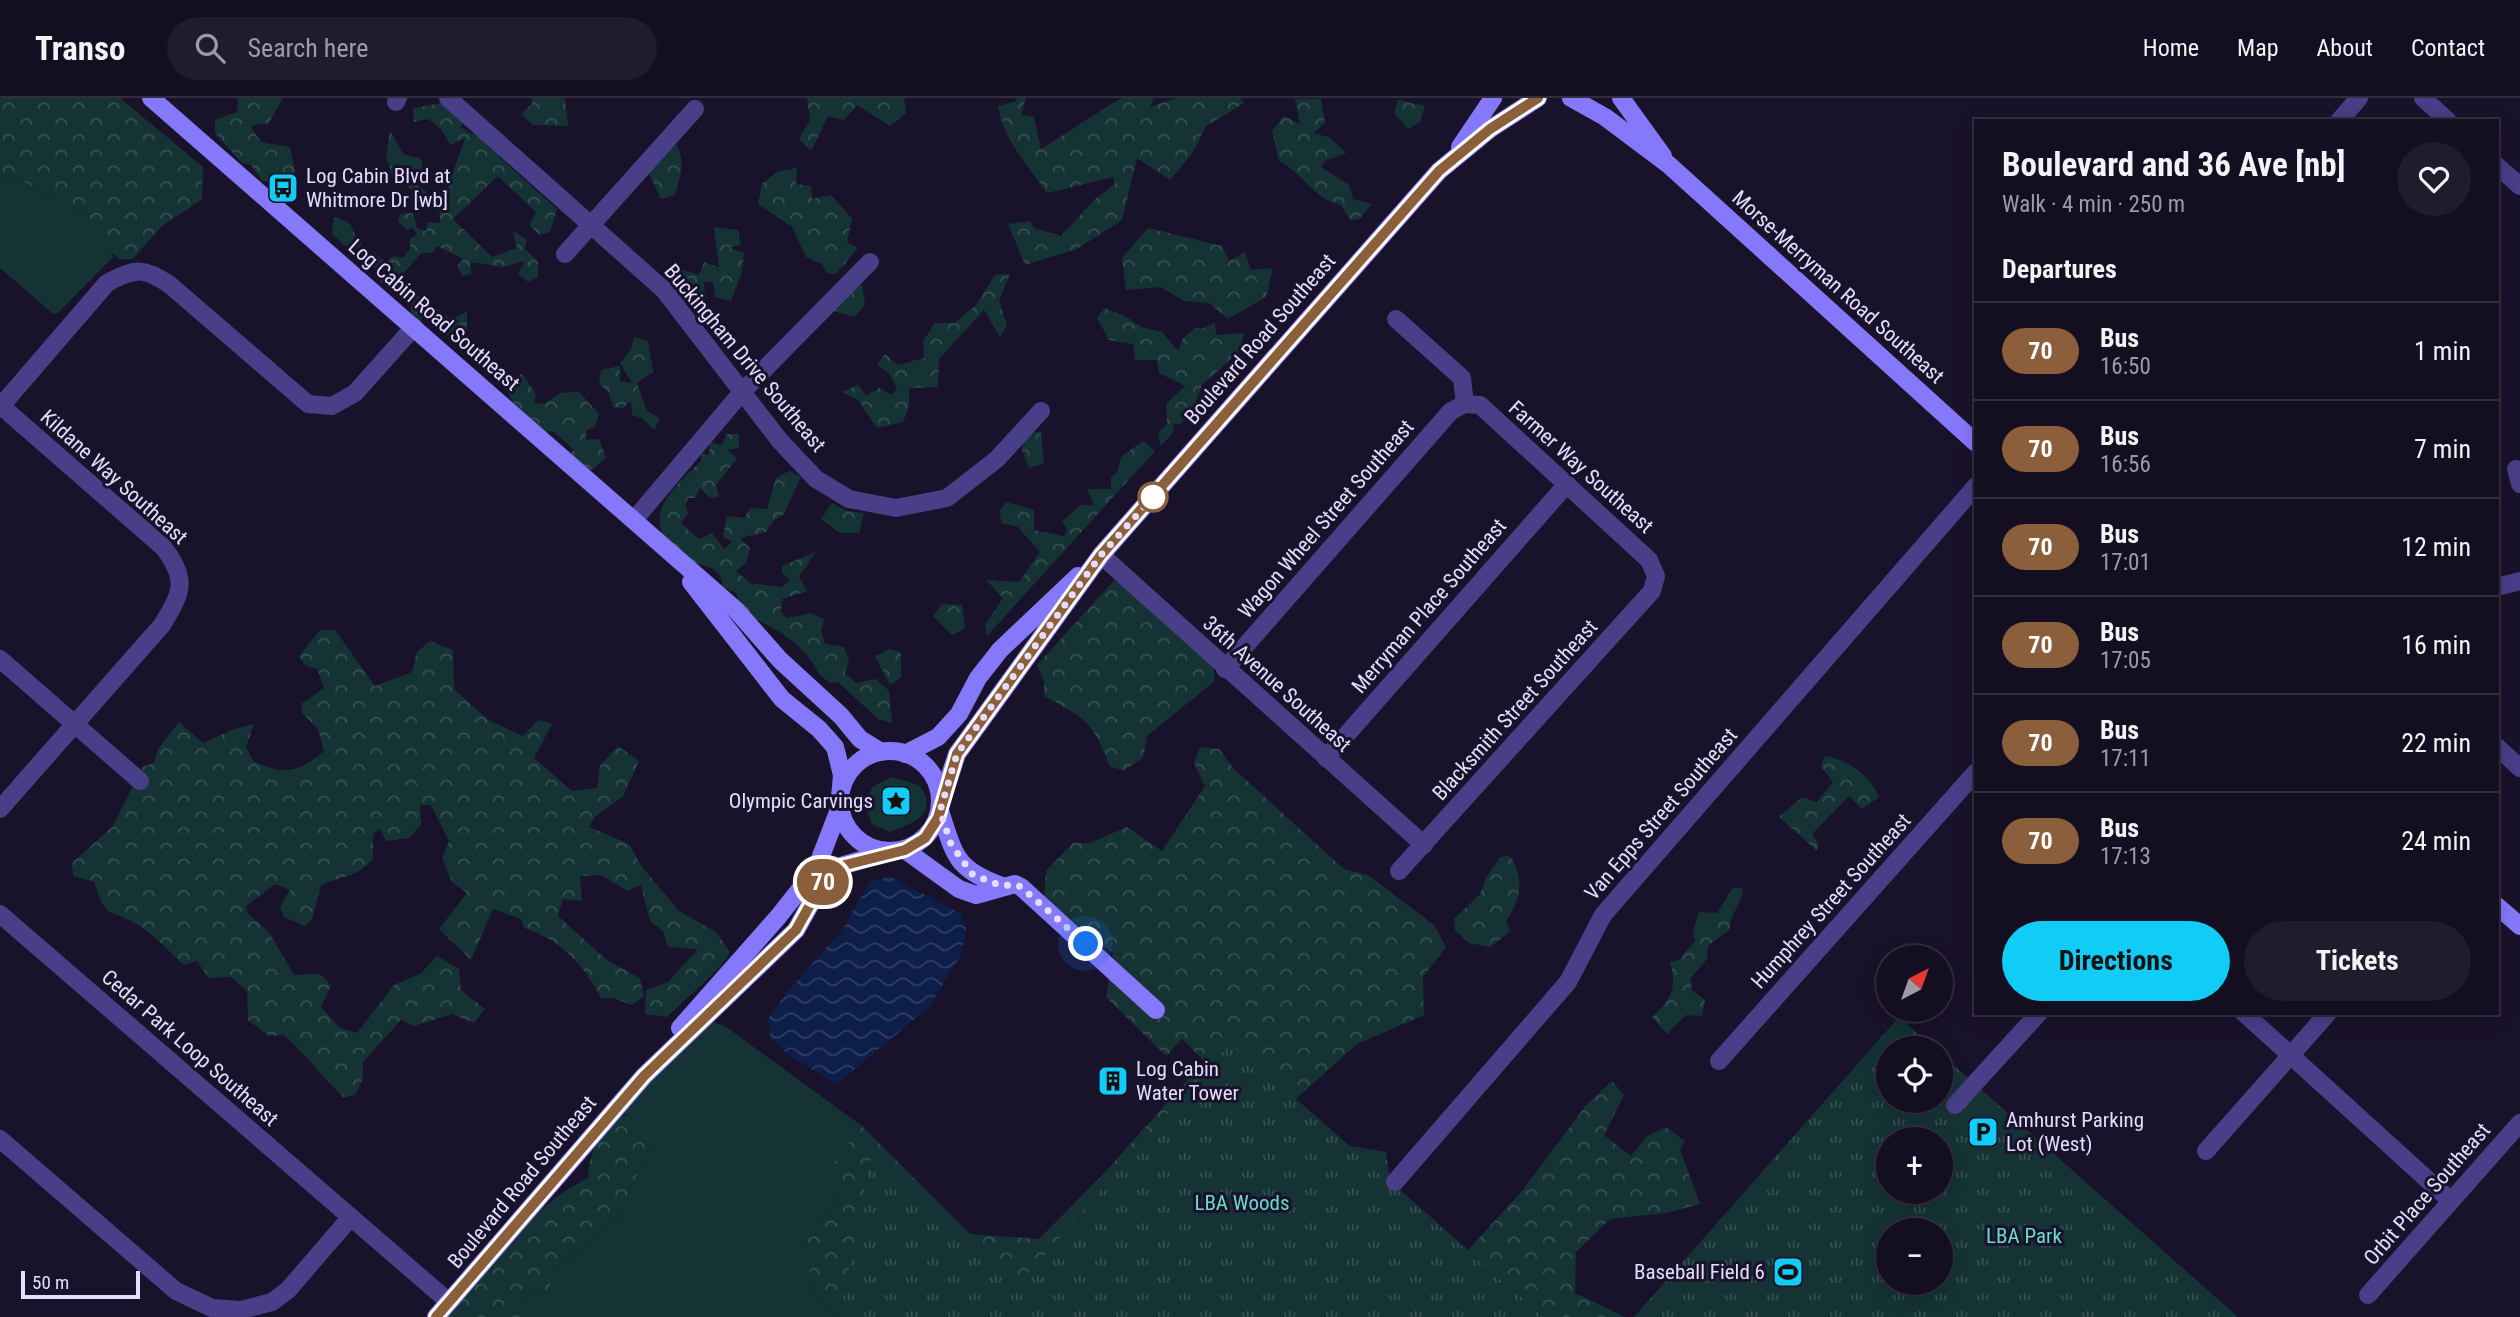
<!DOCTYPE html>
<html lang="en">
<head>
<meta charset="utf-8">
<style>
  body { margin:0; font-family:"Roboto Condensed",sans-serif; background:#201c2d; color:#f1f3f6; height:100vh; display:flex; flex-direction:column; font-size:26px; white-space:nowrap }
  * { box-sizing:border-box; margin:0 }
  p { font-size:23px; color:#9d9ca5 }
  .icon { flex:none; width:38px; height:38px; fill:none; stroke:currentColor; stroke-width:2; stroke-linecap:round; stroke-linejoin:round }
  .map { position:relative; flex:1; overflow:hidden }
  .drawer { position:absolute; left:1974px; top:21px; width:525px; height:896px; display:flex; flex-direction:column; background:#130e20; border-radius:0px; box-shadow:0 4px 18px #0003,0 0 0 2px #322e3e }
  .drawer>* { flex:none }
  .badge { padding:0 14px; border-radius:23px; font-size:24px; line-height:46px }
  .needle { width:46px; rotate:41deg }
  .buttons { position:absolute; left:1876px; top:847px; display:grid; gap:14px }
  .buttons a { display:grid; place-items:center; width:77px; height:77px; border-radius:50%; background:#130e20; box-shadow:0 4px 18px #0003,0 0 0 2px #322e3e; font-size:35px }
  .scale { position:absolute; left:21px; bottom:18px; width:119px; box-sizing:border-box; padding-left:7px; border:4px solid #e4ddfe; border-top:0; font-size:19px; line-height:24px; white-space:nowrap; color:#e4ddfe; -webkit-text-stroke:5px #19122b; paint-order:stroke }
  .you { position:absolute; width:35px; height:35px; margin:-18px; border:5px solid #fff; border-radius:50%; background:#1a73e8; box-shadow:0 0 0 10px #1a73e833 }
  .map>.badge { position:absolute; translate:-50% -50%; box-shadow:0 0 0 4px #fff }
  h2 { padding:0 28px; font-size:26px; line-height:63px }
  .round { display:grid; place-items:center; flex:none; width:74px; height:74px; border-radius:37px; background:#201c2d }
  .summary { display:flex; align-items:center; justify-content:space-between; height:119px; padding:0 28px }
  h1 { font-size:33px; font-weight:700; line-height:52px }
  .button { display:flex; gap:14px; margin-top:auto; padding:14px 28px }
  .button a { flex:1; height:80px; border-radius:42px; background:#11ccf7; color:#111; font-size:28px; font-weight:700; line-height:80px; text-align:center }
  .button a+a { background:#201c2d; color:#f1f3f6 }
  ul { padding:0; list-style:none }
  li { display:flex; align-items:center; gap:21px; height:98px; padding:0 28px; border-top:2px solid #322e3e }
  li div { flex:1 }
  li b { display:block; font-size:26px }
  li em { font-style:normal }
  li .badge { min-width:77px; font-weight:700; text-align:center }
  header { display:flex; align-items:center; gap:42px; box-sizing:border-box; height:98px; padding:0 35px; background:#130e20; border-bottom:2px solid #322e3e }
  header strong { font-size:33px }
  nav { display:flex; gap:38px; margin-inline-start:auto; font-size:24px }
  .search { width:490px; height:63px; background:#201c2d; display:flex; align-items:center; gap:18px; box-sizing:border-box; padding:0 24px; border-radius:38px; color:#9d9ca5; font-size:26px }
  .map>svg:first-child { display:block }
  .grass { fill:#153335 }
  .forest { fill:url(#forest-crowns) }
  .park { fill:url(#park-tufts); fill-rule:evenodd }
  .water { fill:url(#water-waves) }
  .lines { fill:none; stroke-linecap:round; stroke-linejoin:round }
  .street { stroke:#483f88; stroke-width:18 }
  .secondary { stroke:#8678fa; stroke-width:18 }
  .line-casing { stroke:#fff; stroke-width:16 }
  .line { stroke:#8b5e3c; stroke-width:10 }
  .walk { stroke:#e4ddfe; stroke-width:7; stroke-dasharray:0 12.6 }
  .stop-dot { fill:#fff; stroke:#8b5e3c; stroke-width:3.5 }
  .labels { text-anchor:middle; stroke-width:6; stroke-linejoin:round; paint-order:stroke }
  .poi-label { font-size:21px; fill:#e4ddfe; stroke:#19122b; text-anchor:start }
  .street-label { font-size:21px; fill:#e4ddfe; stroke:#19122b }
  .park-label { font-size:21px; fill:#6addca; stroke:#19122b }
</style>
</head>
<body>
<header>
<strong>Transo</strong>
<div class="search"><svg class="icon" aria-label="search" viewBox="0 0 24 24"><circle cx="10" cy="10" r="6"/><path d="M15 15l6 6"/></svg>Search here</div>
<nav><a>Home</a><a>Map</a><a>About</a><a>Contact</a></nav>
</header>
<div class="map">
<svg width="2520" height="1219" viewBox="0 0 2520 1219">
  <defs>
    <pattern id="forest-crowns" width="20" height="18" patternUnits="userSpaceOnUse" patternTransform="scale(1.75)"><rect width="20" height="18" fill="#153335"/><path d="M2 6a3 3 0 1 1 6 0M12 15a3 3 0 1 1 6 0" fill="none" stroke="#375053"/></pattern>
    <pattern id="park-tufts" width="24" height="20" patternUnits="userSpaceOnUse" patternTransform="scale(1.75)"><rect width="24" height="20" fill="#153335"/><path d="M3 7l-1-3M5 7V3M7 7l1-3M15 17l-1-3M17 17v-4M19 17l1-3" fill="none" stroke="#375053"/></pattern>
    <pattern id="water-waves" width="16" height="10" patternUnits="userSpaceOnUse" patternTransform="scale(1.75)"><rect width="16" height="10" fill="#0d1e49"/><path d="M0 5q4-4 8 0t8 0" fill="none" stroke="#303e64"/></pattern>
  </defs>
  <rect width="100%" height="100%" fill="#19122b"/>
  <!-- grass -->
  <g class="grass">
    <path d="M19,81L102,127C105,140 108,148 113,159L58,215L53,216L0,170V84Z"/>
    <path d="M892,679L919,687C941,716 913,725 890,734L872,726L865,707L873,688Z"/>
    <polygon points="704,921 725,928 862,1028 836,1064 844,1092 807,1141 811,1191 838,1219 533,1219 521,1202 532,1191 547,1193 562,1167 626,1113 631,1086 654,1049 630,1017 610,1015"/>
  </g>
  <!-- forest -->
  <g class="forest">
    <polygon points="0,0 120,0 203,69 202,101 162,128 133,161 119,161 107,151 102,127 19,81 0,84"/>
    <polygon points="238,0 283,0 269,25 250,28 261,44 290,49 295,74 281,86 262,83 251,67 242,65 215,35 215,22 237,14"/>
    <polygon points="532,0 565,0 568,28 533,27 521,16 532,6"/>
    <polygon points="807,0 904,0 906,15 890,28 857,7 844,22 828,18 811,53 799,41 810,22"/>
    <path d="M1016,0H1026L1021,17L1034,19L1041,51L1121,0H1154L1150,9L1176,0H1240L1244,5L1206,28L1192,56L1170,82L1137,60L1122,122L1077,151L1025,167L1008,126L1030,123L1034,130L1061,138L1094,102L1115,86L1113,79L1047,95C1028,67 1004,43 998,8L1017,3Z"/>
    <path d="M1295,1H1321L1325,25L1314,35L1331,40L1346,55L1325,63L1321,69L1349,87L1353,101L1372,106L1359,121L1350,122L1340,106C1314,102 1302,74 1279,63L1272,33L1284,18L1300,26Z"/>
    <polygon points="1398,2 1425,8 1420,24 1408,31 1394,15"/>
    <polygon points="455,3 471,17 460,29 470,35 499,41 499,59 557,111 550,134 540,137 529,127 536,114 498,78 453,121 492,159 517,150 513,133 527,142 525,151 538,164 538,179 528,184 518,176 525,163 502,169 471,164 471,176 463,178 457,169 463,161 437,148 433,154 420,156 398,182 451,221 467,214 467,233 458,241 446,237 444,227 436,228 430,218 418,222 411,216 411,203 394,187 381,185 380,172 371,168 369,158 375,155 385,164 393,158 403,160 410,151 410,141 417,137 413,130 407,132 398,124 400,116 413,115 417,130 426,133 428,124 440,125 440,114 392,77 386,59 390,33 404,57 421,60 423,73 415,85 442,106 465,40 451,47 440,30 428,21 414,24 413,10"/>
    <path d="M675,45C687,63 680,78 675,97L661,101L647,71Z"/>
    <polygon points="797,70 796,86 811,88 812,101 831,97 852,121 847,144 858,150 836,176 827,175 821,165 806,159 792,129 758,106 762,86 777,74"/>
    <polygon points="334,119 350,125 354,135 363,142 359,151 344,147 332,136"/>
    <polygon points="714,129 738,132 741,146 730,150 744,155 742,174 731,203 715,199 713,184 704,184 705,199 689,197 679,181 683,172 699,177 704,164 719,169"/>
    <polygon points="1148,130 1222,148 1229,163 1245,154 1251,172 1273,170 1266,199 1228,221 1209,205 1184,203 1161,189 1126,192 1122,160"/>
    <polygon points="1010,176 999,203 1007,227 1000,239 984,212 939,261 938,289 909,290 909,309 903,324 877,330 858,302 842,294 858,287 866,298 879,290 892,297 897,290 890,277 877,266 885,256 898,267 924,260 923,243 935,225 955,225 976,207 995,177"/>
    <polygon points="862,187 865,207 854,219 835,213 834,194 838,189"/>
    <polygon points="1104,210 1125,218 1141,229 1162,234 1178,253 1183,240 1195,230 1204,230 1215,224 1216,237 1244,235 1240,253 1202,287 1193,312 1179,327 1173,325 1174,333 1161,348 1158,336 1167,326 1166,306 1185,288 1159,275 1157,262 1135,262 1133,246 1109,242 1097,220"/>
    <polygon points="634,239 648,243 653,274 637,285 647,313 660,320 654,332 642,320 632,317 631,303 623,310 613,309 609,294 599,286 601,272 620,268 620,283 632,285 620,265 631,251"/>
    <polygon points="522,276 536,296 534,305 544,306 560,295 579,294 599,316 595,329 586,332 586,342 599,341 606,360 593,371 581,372 568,357 574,352 554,334 539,333 529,318 522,318 506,292 508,283"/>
    <polygon points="1025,334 1041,334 1044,365 1029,370 1022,352"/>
    <path d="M727,336H739V350L727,352L737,360L716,387L719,399L710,400L700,390L695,400H688L685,407L688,415L681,425L699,441L712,435L724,451L732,444L723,438L727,418L744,420L750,410L767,411L776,380L789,373L801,379L784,416L774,422L766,434L740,440L750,450L746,465L736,473L750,485L781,489L790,482L782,475V468L816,454L799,479L807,493L782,501L781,514L787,520L811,515L824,521L821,533L825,546L844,549L849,563L845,575L856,585L876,581L889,593L892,625L878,621L838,584L830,585C814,573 816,567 805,555C787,536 767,526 743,515L736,495L723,489C721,465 700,469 683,461C677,458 672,450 668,445C643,413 680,384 701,363V356L709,357L710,344L722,347Z"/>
    <polygon points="1143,343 1155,353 987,538 985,527 1003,500 986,482 1019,484 1040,454 1018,429 1002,425 999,414 1006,404 1034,412 1034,432 1064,438 1068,432 1062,424 1080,407 1094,407 1087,391 1111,391 1111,380 1117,374 1121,359"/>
    <polygon points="832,405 847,413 864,415 859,435 840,435 821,421"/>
    <path d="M1121,475L1213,560L1215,583L1147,638L1143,660L1124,672L1110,669C1092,622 1087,622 1044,598V583L1037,567Z"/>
    <polygon points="942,506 962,507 965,531 952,537 933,518"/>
    <path d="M320,532H335L375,588L412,574L417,554L430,543L453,552L454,591L488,622L523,638L538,622L552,626L534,660L572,693L597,690L600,668L618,648L639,663L623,698L595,719L589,729L629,746L642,769L679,813L716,834L730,854C726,867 681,905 667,919L645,916L646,892L668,884L698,851L668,849L663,833L650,823L641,787L627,793L601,777L580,778L582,803L563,801L558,818L608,863L640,880L644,898L632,907L613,900H601C584,867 560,841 524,830L521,821L493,811L471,862L439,831L467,795L452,784L442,760L449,743L431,707H420L421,727L409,740L386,743L380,731L373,736V761C356,780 344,777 321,787L312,821L305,828L284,819L280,809L290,792L275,786L246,808L247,815L269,834L294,877L320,876L331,887L321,909L340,930L357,935L394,887L420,876L437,858L459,871L461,892L485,911L474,925L452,916L414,928L401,922L363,964V980L355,997L343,999C322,978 306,957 284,937L269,938L248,922L247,893L231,879L209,880L197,863L184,867C169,854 155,837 138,827C109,809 107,824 94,784L73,778L72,765L113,728L142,669L154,665L158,651L179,624L203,645L234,631L254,626L246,649L253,663C286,678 297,675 324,653L318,631L302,615L301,606L324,590L318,572L304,566L299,558Z"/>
    <polygon points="889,551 901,554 901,579 890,587 875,558"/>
    <polygon points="1200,649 1219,651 1234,671 1344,771 1368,777 1434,827 1446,849 1423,879 1424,917 1357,946 1296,1001 1350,1048 1386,1054 1390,1083 1468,1152 1522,1093 1587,1006 1612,983 1624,997 1604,1037 1631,1058 1647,1038 1666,1029 1685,1043 1680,1052 1700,1106 1666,1115 1610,1121 1576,1154 1575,1195 1625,1219 838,1219 811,1191 807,1141 844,1092 835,1064 862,1028 970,1136 1039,1141 1108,1071 1204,963 1182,941 1166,958 1106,899 1113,855 1044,800 1046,773 1073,745 1090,745 1127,729 1162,753 1205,688 1194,665"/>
    <path d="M1825,658C1847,661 1871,678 1879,699L1862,711L1849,698L1812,736L1818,745L1817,753L1779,719L1802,699L1817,704L1833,684L1821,668Z"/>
    <path d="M1510,758C1525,780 1521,802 1506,823L1510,833L1491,849L1469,845L1455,832L1454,821L1480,796L1486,780L1500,759Z"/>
    <path d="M1733,790H1743C1742,807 1730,814 1730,831L1708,848L1707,861L1690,881L1692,892L1705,902L1702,918L1686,917L1667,936L1652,919C1672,900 1677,891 1670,864L1679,862L1695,843L1693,834L1699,814L1717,815Z"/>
    <path d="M630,1017L647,1028L654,1049L631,1086L626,1113L562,1167L547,1193L532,1191L522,1201L533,1219H436C483,1170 527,1111 588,1080C589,1054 599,1038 616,1018Z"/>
  </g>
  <!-- park -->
  <g class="park">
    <path d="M1899,919L1934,950H1888V1003H1941V956L2238,1219H1634ZM1888,1041H1941V1094H1888ZM1888,1132H1941V1185H1888Z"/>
    <polygon points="1230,945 1543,1219 839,1219 871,1060 1019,1186"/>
  </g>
  <!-- water -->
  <polygon class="water" points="891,779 961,816 966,830 962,855 930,908 837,986 791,959 771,941 768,921 788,893 843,831 870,783"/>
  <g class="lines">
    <!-- street -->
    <g class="street">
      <polyline points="448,0 664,192 780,343 816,381 849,401 896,410 947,400 997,361 1041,313"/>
      <polyline points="2423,0 2448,23"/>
      <polyline points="396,4 398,0"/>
      <polyline points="2339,23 2359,0"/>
      <polyline points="2497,68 2520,88"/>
      <polyline points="565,156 695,11"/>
      <polyline points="1396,221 1462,280 1465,306"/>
      <path d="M0,307L164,450C188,483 182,494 162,527L0,711"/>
      <path d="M1,308L107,185C136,170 143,169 170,187L308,306L332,308L355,295L414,229"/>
      <polyline points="2516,371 2520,386"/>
      <polyline points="634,422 742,294 870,164"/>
      <polyline points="1101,457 1424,747"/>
      <polyline points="2497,489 2520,483"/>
      <polyline points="0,561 140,683"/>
      <polyline points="1225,571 1451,313 1465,306"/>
      <polyline points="2497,649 2520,670"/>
      <polyline points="1326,660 1567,386"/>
      <polyline points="1399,773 1652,493 1656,478 1649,462 1480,307 1465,306"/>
      <polyline points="0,816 449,1204"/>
      <polyline points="2244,915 2451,1103"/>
      <polyline points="1719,963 1976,674"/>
      <polyline points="1955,1007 2039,915"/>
      <polyline points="0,1041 176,1193 212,1210 241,1212 272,1204 288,1192 351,1119"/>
      <polyline points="2206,1053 2328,915"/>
      <polyline points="1395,1084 1568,884 1603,817 1976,388"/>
      <polyline points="2368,1197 2520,1025"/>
    </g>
    <!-- secondary -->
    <g class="secondary">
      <polyline points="151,0 736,512 780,562 841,618 860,641 881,654"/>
      <polyline points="1571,0 1605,19 1669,67 1976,345"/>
      <polyline points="1621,0 1663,58"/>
      <polyline points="1460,49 1493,0"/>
      <polyline points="691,484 782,601 819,631 835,649 842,677 840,700"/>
      <circle cx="890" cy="703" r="50"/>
      <polyline points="905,656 938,639 959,616 978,580 1000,552 1078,478"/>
      <polyline points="940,708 957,656 1101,457 1439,73 1490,31 1538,0"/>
      <path d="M940,713C955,758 955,771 1002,788"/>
      <polyline points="905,752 959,791 976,797 1015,786 1021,789 1156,912"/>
      <polyline points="2497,808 2520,828"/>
      <polyline points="680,930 778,819 816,771 840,709"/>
      <polyline points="436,1219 644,978 796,832 825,780 841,768 888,754"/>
    </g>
  </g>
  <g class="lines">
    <!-- line casing -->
    <g class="line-casing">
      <polyline id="line" points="436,1219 644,978 796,832 825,780 841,768 905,752 925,740 938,720 957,656 1101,457 1439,73 1490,31 1538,0"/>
    </g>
    <!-- line -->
    <use href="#line" class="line"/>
    <!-- walk -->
    <polyline class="walk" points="1086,846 1021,789 1015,786 1002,788 973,777 951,746 940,713 957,656 1101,457 1153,399"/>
  </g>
  <!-- icons -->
  <defs>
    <g id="bus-square" transform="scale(1.575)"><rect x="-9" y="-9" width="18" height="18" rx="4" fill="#11ccf7" stroke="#19122b"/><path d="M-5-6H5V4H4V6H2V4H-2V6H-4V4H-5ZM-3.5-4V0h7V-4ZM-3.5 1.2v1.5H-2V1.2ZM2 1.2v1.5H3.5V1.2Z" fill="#111"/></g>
    <g id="sight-square" transform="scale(1.575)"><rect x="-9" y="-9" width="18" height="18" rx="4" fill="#11ccf7" stroke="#19122b"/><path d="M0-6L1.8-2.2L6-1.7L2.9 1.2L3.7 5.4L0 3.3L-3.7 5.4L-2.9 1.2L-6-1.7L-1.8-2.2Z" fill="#111"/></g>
    <g id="building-square" transform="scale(1.575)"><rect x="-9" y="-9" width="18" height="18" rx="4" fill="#11ccf7" stroke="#19122b"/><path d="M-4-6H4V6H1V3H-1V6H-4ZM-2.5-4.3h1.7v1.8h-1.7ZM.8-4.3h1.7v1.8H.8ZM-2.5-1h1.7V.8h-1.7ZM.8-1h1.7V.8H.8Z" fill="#111"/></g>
    <g id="parking-square" transform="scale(1.575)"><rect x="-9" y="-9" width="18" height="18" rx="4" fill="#11ccf7" stroke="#19122b"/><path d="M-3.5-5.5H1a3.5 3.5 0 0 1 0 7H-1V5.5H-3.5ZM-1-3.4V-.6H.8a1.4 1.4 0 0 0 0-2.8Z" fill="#111"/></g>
    <g id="stadium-square" transform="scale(1.575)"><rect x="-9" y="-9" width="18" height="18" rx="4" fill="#11ccf7" stroke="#19122b"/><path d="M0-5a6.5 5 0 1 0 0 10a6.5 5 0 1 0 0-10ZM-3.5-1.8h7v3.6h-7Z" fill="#111"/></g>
  </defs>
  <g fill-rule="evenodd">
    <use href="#bus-square" x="283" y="90"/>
    <use href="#sight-square" x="896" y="703"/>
    <use href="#building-square" x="1113" y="983"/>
    <use href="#parking-square" x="1983" y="1034"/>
    <use href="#stadium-square" x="1788" y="1174"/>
  </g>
  <!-- markers -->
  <circle class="stop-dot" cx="1153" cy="399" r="14"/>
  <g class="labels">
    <!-- poi labels -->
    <g class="poi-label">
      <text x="306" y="85">Log Cabin Blvd at<tspan x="306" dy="24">Whitmore Dr [wb]</tspan></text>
      <text x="873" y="710" text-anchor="end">Olympic Carvings</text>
      <text x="1136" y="978">Log Cabin<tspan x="1136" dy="24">Water Tower</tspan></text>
      <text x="2006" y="1029">Amhurst Parking<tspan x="2006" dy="24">Lot (West)</tspan></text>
      <text x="1765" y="1181" text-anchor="end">Baseball Field 6</text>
    </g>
    <!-- street labels -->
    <g class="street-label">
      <text transform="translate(1838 189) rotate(42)" y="7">Morse-Merryman Road Southeast</text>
      <text transform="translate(434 217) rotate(41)" y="7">Log Cabin Road Southeast</text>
      <text transform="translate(1260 241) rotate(-49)" y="7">Boulevard Road Southeast</text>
      <text transform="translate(745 260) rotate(50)" y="7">Buckingham Drive Southeast</text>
      <text transform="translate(1581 369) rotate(42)" y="7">Farmer Way Southeast</text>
      <text transform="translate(114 379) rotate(42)" y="7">Kildane Way Southeast</text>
      <text transform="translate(1326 421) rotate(-49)" y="7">Wagon Wheel Street Southeast</text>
      <text transform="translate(1429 508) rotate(-49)" y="7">Merryman Place Southeast</text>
      <text transform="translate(1277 586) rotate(42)" y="7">36th Avenue Southeast</text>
      <text transform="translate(1515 612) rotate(-48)" y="7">Blacksmith Street Southeast</text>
      <text transform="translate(1661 716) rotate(-49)" y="7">Van Epps Street Southeast</text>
      <text transform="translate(1831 803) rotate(-48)" y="7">Humphrey Street Southeast</text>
      <text transform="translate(190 950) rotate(41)" y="7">Cedar Park Loop Southeast</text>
      <text transform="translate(522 1084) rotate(-50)" y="7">Boulevard Road Southeast</text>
      <text transform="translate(2427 1096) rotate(-49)" y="7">Orbit Place Southeast</text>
    </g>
    <!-- park labels -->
    <g class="park-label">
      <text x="1242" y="1112">LBA Woods</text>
      <text x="2024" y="1145">LBA Park</text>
    </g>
  </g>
</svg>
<div class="buttons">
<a><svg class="needle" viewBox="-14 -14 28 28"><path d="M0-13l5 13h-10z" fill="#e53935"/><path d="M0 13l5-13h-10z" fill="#9d9ca5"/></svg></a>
<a><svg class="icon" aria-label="locate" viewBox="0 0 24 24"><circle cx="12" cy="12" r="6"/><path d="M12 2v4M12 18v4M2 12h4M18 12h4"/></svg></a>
<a>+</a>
<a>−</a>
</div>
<div class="scale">50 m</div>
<div class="you" style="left:1086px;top:846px"></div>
<b class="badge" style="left:823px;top:784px;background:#8b5e3c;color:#fff">70</b>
<section class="drawer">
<div class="summary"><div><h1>Boulevard and 36 Ave [nb]</h1><p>Walk · 4 min · 250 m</p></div><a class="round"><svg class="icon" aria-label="heart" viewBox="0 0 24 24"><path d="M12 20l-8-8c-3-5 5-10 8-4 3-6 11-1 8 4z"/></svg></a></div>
<h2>Departures</h2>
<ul>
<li><span class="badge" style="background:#8b5e3c;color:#fff">70</span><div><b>Bus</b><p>16:50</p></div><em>1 min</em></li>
<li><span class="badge" style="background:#8b5e3c;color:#fff">70</span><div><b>Bus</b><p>16:56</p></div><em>7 min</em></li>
<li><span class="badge" style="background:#8b5e3c;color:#fff">70</span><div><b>Bus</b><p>17:01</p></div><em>12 min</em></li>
<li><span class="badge" style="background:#8b5e3c;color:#fff">70</span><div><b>Bus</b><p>17:05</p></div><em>16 min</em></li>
<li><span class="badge" style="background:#8b5e3c;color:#fff">70</span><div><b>Bus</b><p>17:11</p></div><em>22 min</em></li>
<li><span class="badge" style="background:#8b5e3c;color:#fff">70</span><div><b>Bus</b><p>17:13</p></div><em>24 min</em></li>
</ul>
<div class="button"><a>Directions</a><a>Tickets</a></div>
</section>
</div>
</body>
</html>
